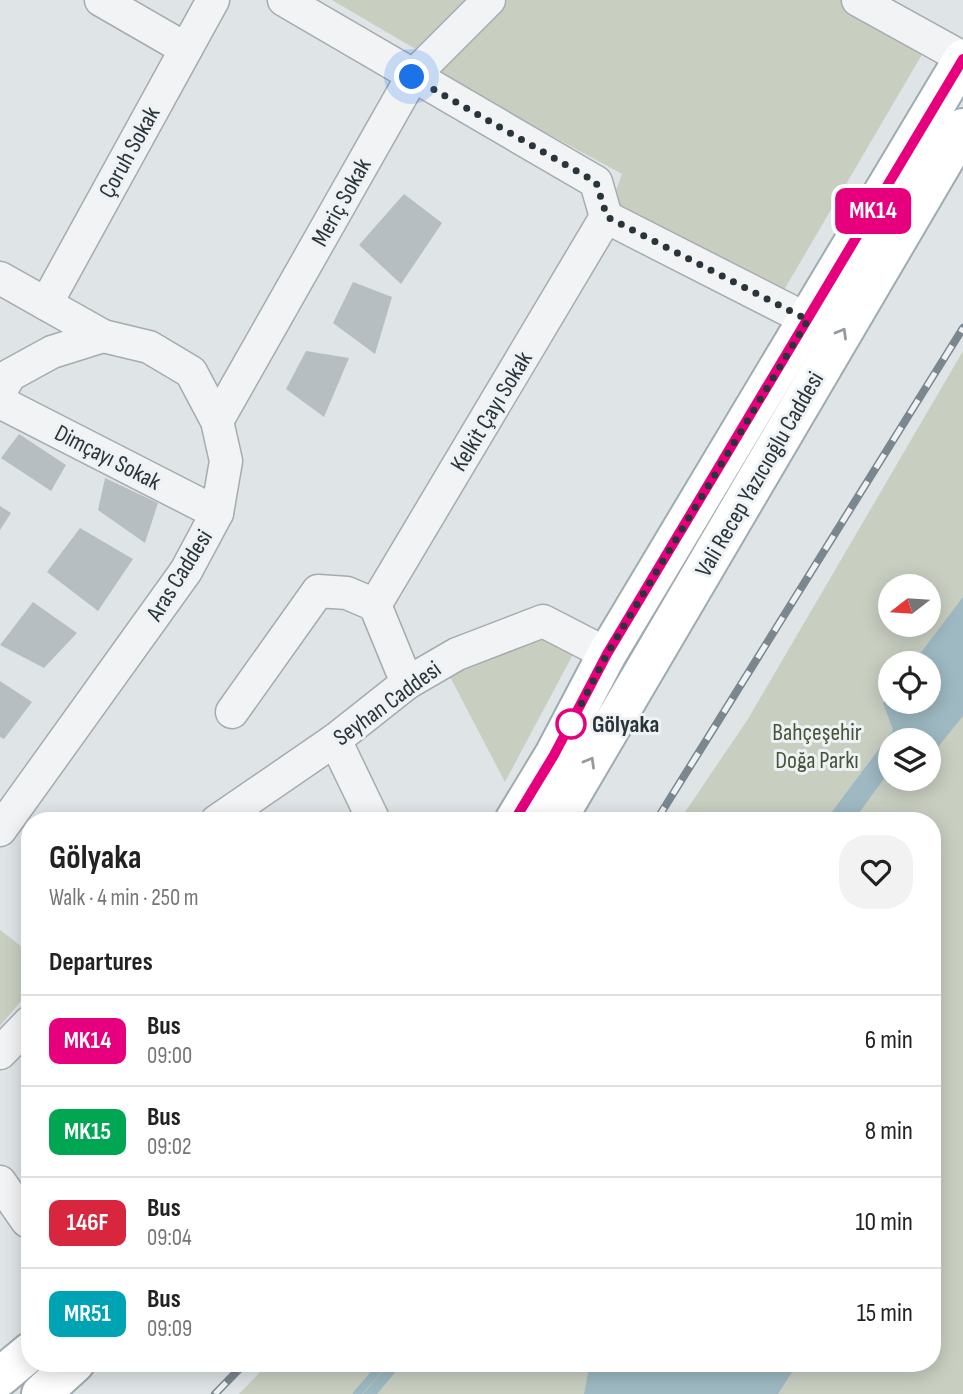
<!DOCTYPE html>
<html lang="en">
<head>
<meta charset="utf-8">
<style>
  body { margin:0; font-family:"Sofia Sans Condensed",sans-serif; background:#f2f2f2; color:#222; height:100vh; display:flex; flex-direction:column; font-size:26px; white-space:nowrap }
  * { box-sizing:border-box; margin:0 }
  p { font-size:23px; color:#767676 }
  .icon { flex:none; width:38px; height:38px; fill:none; stroke:currentColor; stroke-width:2; stroke-linecap:round; stroke-linejoin:round }
  .map { position:relative; flex:1; overflow:hidden }
  .panel { position:absolute; left:21px; top:812px; width:920px; height:560px; display:flex; flex-direction:column; background:#fff; border-radius:28px; box-shadow:0 4px 18px #0003 }
  .panel>* { flex:none }
  .badge { padding:0 14px; border-radius:10px; font-size:24px; line-height:46px }
  .needle { width:46px; rotate:253deg }
  .controls { position:absolute; left:878px; top:574px; display:grid; gap:14px }
  .controls a { display:grid; place-items:center; width:63px; height:63px; border-radius:50%; background:#fff; box-shadow:0 4px 18px #0003; font-size:35px }
  .you { position:absolute; width:35px; height:35px; margin:-18px; border:5px solid #fff; border-radius:50%; background:#1a73e8; box-shadow:0 0 0 10px #1a73e833 }
  .map>.badge { position:absolute; translate:-50% -50%; box-shadow:0 0 0 4px #fff }
  h2 { padding:0 28px; font-size:26px; line-height:63px }
  .round { display:grid; place-items:center; flex:none; width:74px; height:74px; border-radius:28px; background:#f2f2f2 }
  .headline { display:flex; align-items:center; justify-content:space-between; height:119px; padding:0 28px }
  h1 { font-size:33px; font-weight:700; line-height:52px }
  ul { padding:0; list-style:none }
  li { display:flex; align-items:center; gap:21px; height:91px; padding:0 28px; border-top:2px solid #e0e0e0 }
  li div { flex:1 }
  li b { display:block; font-size:26px }
  li em { font-style:normal }
  li .badge { min-width:77px; font-weight:700; text-align:center }
  .map>svg:first-child { display:block }
  .green { fill:#c8cfc1; fill-rule:evenodd }
  .water { fill:#9eb9c2 }
  .lines { fill:none; stroke-linecap:round; stroke-linejoin:round }
  .stream { stroke:#9eb9c2; stroke-width:8 }
  .building { fill:#b7bec2 }
  .minor-casing { stroke:#a5acaf; stroke-width:35 }
  .major-casing { stroke:#9fabb0; stroke-width:42 }
  .minor { stroke:#f1f3f5; stroke-width:32 }
  .major { stroke:#fff; stroke-width:38 }
  .rail-casing { stroke:#7a878e; stroke-width:8 }
  .rail { stroke:#eef2f4; stroke-width:5; stroke-dasharray:16; stroke-linecap:butt }
  .oneway { stroke:#949a9d }
  .line-casing { stroke:#fff; stroke-width:16 }
  .line { stroke:#e6007e; stroke-width:10 }
  .walk { stroke:#2a353b; stroke-width:7; stroke-dasharray:0 12.6 }
  .stop-dot { fill:#fff; stroke:#e6007e; stroke-width:3.5 }
  .labels { text-anchor:middle; stroke-width:6; stroke-linejoin:round; paint-order:stroke }
  .street-label { font-size:24px; fill:#2a353b; stroke:#eef2f4 }
  .stop-label { font-size:24px; font-weight:bold; fill:#2a353b; stroke:#eef2f4; text-anchor:start }
  .park-label { font-size:24px; fill:#465539; stroke:#eef2f4 }
</style>
</head>
<body>
<div class="map">
<svg width="963" height="1394" viewBox="0 0 963 1394">
  <rect width="100%" height="100%" fill="#dfe4e6"/>
  <!-- green -->
  <g class="green">
    <polygon points="332,0 477,0 424,54"/>
    <polygon points="507,0 843,0 927,46 774,307 606,217 622,174 434,72"/>
    <path d="M963,351V1394H239L269,1363H933V821H679L748,719ZM891,586H929V625H891ZM891,663H929V702H891ZM891,740H929V779H891Z"/>
    <polygon points="543,627 579,643 505,782 447,671"/>
    <polygon points="0,930 30,953 30,990 0,1026"/>
  </g>
  <!-- water -->
  <g class="water">
    <polygon points="963,597 963,716 938,747 929,746 929,740 892,740 895,735 883,703 891,693 891,702 929,702 929,663 913,663"/>
    <polygon points="891,742 891,769 853,821 834,821"/>
    <polygon points="390,1363 403,1363 377,1394 363,1394"/>
    <polygon points="590,1363 798,1363 778,1394 584,1394"/>
  </g>
  <g class="lines">
    <!-- stream -->
    <g class="stream">
      <polyline points="830,821 902,725"/>
      <polyline points="357,1394 384,1363"/>
    </g>
  </g>
  <!-- building -->
  <g class="building">
    <polygon points="404,194 442,223 401,284 359,245"/>
    <polygon points="353,282 392,297 375,354 333,323"/>
    <polygon points="306,351 349,358 324,417 286,389"/>
    <polygon points="19,434 66,465 51,491 1,458"/>
    <polygon points="105,478 158,503 145,543 98,510"/>
    <polygon points="0,506 11,513 0,530"/>
    <polygon points="80,528 133,559 98,611 47,572"/>
    <polygon points="33,602 77,633 44,668 0,645"/>
    <polygon points="0,681 32,702 4,739 0,737"/>
  </g>
  <g class="lines">
    <!-- minor casing -->
    <g class="minor-casing">
      <g id="minor">
        <polyline points="101,0 186,49"/>
        <polyline points="284,0 596,182 606,217 808,320"/>
        <polyline points="858,0 963,58"/>
        <polyline points="0,278 103,336"/>
        <polyline points="46,304 213,0"/>
        <polyline points="0,392 10,375 52,352 103,336 149,347 191,372 217,421 226,461 217,513 186,571 0,830"/>
        <polyline points="0,402 217,513"/>
        <polyline points="217,421 412,77 489,0"/>
        <polyline points="375,605 606,217"/>
        <polyline points="232,712 318,591 347,593 375,605 407,683"/>
        <polyline points="335,740 374,821"/>
        <polyline points="217,821 335,740 407,683 457,654 543,621 607,654"/>
        <polyline points="0,1053 30,1022"/>
        <polyline points="0,1182 27,1221 30,1219"/>
      </g>
    </g>
    <!-- major casing -->
    <g class="major-casing">
      <g id="major">
        <polyline points="514,821 554,755 607,654 963,59"/>
        <polyline points="556,821 963,128"/>
        <polyline points="0,1377 30,1352"/>
        <polyline points="41,1394 75,1363"/>
      </g>
    </g>
    <!-- minor -->
    <use href="#minor" class="minor"/>
    <!-- major -->
    <use href="#major" class="major"/>
    <!-- rail casing -->
    <g class="rail-casing">
      <g id="rail">
        <polyline points="656,821 963,328"/>
        <polyline points="215,1394 245,1363"/>
      </g>
    </g>
    <!-- rail -->
    <use href="#rail" class="rail"/>
  </g>
  <!-- one-way arrows -->
  <defs><path id="oneway-chevron" d="M-2-3.5L2.5 0L-2 3.5" fill="none" stroke-width="1.6" stroke-linecap="round" stroke-linejoin="round" transform="scale(1.75)"/></defs>
  <g class="oneway">
    <use href="#oneway-chevron" transform="translate(842 333) rotate(-60)"/>
    <use href="#oneway-chevron" transform="translate(590 762) rotate(-60)"/>
  </g>
  <g class="lines">
    <!-- line casing -->
    <g class="line-casing">
      <polyline id="line" points="514,821 554,755 607,654 963,59"/>
    </g>
    <!-- line -->
    <use href="#line" class="line"/>
    <!-- walk -->
    <polyline class="walk" points="412,77 596,182 607,217 808,320 607,654 571,724"/>
  </g>
  <!-- markers -->
  <circle class="stop-dot" cx="571" cy="724" r="14"/>
  <g class="labels">
    <!-- street labels -->
    <g class="street-label">
      <text transform="translate(129 152) rotate(-61)" y="8">Çoruh Sokak</text>
      <text transform="translate(341 202) rotate(-61)" y="8">Meriç Sokak</text>
      <text transform="translate(491 411) rotate(-59)" y="8">Kelkit Çayı Sokak</text>
      <text transform="translate(108 457) rotate(27)" y="8">Dimçayı Sokak</text>
      <text transform="translate(759 474) rotate(-60)" y="8">Vali Recep Yazıcıoğlu Caddesi</text>
      <text transform="translate(179 575) rotate(-58)" y="8">Aras Caddesi</text>
      <text transform="translate(387 703) rotate(-36)" y="8">Seyhan Caddesi</text>
    </g>
    <!-- stop labels -->
    <g class="stop-label">
      <text x="592" y="732">Gölyaka</text>
    </g>
    <!-- park labels -->
    <g class="park-label">
      <text x="817" y="740">Bahçeşehir<tspan x="817" dy="28">Doğa Parkı</tspan></text>
    </g>
  </g>
</svg>
<div class="controls">
<a><svg class="needle" viewBox="-14 -14 28 28"><path d="M0-13l5 13h-10z" fill="#e53935"/><path d="M0 13l5-13h-10z" fill="#767676"/></svg></a>
<a><svg class="icon" aria-label="locate" viewBox="0 0 24 24"><circle cx="12" cy="12" r="6"/><path d="M12 2v4M12 18v4M2 12h4M18 12h4"/></svg></a>
<a><svg class="icon" aria-label="layers" viewBox="0 0 24 24"><path d="M12 4l9 5-9 5-9-5zM3 14l9 5 9-5"/></svg></a>
</div>
<div class="you" style="left:412px;top:77px"></div>
<b class="badge" style="left:873px;top:211px;background:#e6007e;color:#fff">MK14</b>
<section class="panel">
<div class="headline"><div><h1>Gölyaka</h1><p>Walk · 4 min · 250 m</p></div><a class="round"><svg class="icon" aria-label="heart" viewBox="0 0 24 24"><path d="M12 20l-8-8c-3-5 5-10 8-4 3-6 11-1 8 4z"/></svg></a></div>
<h2>Departures</h2>
<ul>
<li><span class="badge" style="background:#e6007e;color:#fff">MK14</span><div><b>Bus</b><p>09:00</p></div><em>6 min</em></li>
<li><span class="badge" style="background:#00a651;color:#fff">MK15</span><div><b>Bus</b><p>09:02</p></div><em>8 min</em></li>
<li><span class="badge" style="background:#d7263d;color:#fff">146F</span><div><b>Bus</b><p>09:04</p></div><em>10 min</em></li>
<li><span class="badge" style="background:#00a3b4;color:#fff">MR51</span><div><b>Bus</b><p>09:09</p></div><em>15 min</em></li>
</ul>
</section>
</div>
</body>
</html>
